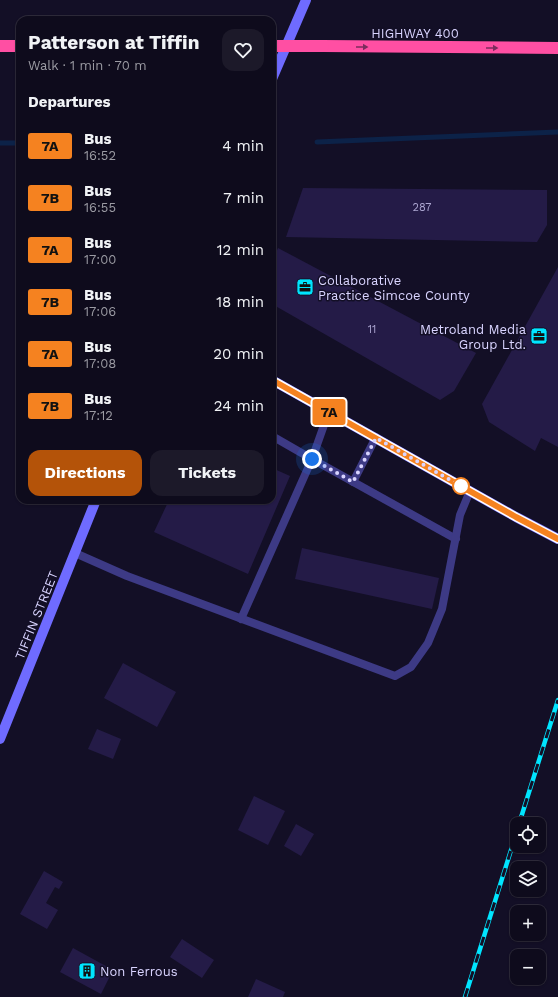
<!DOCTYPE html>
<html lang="en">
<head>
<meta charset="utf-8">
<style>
  body { margin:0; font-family:"Work Sans",sans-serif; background:#1c1929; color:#f1f3f6; height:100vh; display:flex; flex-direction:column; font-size:15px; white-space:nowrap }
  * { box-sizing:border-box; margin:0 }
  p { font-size:13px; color:#9b9ba3 }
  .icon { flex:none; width:22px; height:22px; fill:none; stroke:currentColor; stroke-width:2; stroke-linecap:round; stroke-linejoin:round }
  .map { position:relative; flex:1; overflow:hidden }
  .panel { position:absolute; left:16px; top:16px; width:260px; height:488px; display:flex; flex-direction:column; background:#0e0b1c; border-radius:12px; box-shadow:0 1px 3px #0004,0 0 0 1px #2e2b3b }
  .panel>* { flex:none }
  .badge { padding:0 8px; border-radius:3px; font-size:14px; line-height:26px }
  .tools { position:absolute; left:510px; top:817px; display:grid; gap:8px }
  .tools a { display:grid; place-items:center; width:36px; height:36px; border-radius:8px; background:#0e0b1c; box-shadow:0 1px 3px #0004,0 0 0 1px #2e2b3b; font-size:20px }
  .you { position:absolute; width:20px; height:20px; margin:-10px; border:3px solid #fff; border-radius:50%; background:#1a73e8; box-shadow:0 0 0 6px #1a73e833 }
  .map>.badge { position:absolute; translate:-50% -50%; box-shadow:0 0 0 2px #fff }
  h2 { padding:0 12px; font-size:15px; line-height:36px }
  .round { display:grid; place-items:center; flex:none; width:42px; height:42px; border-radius:12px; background:#1c1929 }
  .head { display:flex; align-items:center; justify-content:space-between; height:68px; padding:0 12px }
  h1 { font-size:19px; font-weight:700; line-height:30px }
  .button { display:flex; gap:8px; margin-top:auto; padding:8px 12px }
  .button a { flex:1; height:46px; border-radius:12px; background:#b45309; color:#fff; font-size:16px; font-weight:700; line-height:46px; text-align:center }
  .button a+a { background:#1c1929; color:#f1f3f6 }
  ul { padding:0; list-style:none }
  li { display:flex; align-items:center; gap:12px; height:52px; padding:0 12px }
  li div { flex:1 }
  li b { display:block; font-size:15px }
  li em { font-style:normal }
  li .badge { min-width:44px; font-weight:700; text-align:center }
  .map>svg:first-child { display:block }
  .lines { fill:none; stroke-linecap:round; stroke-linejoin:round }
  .stream { stroke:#0c2248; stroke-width:5 }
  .building { fill:#241b47 }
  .lane { stroke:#3d3a85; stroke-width:8 }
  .secondary { stroke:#6f6bff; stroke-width:10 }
  .highway { stroke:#ff4fa3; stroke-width:12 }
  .rail-casing { stroke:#00e5ff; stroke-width:4.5 }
  .rail { stroke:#130f26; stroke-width:3; stroke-dasharray:9; stroke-linecap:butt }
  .highway-bridge { stroke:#ff4fa3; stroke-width:12 }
  .oneway { fill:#7d2c5e }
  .line-casing { stroke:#fff; stroke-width:9 }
  .line { stroke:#f58220; stroke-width:6 }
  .walk { stroke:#d9d4ff; stroke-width:4; stroke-dasharray:0 7.2 }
  .stop-dot { fill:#fff; stroke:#f58220; stroke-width:2 }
  .labels { text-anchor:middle; stroke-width:3; stroke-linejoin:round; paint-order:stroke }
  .number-label { font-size:11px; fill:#aca6d1 }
  .street-label { font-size:13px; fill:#d9d4ff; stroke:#130f26 }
  .poi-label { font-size:13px; fill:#d9d4ff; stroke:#130f26; text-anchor:start }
</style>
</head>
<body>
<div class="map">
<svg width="558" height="997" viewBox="0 0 558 997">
  <rect width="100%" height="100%" fill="#130f26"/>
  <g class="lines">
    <!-- stream -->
    <g class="stream">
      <polyline points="317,142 558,132"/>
      <polyline points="0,143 20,143"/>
    </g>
  </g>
  <!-- building -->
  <g class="building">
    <polygon points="303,188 547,190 547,225 537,242 286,237"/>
    <polygon points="278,248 476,353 454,391 440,400 272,304 272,262"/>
    <polygon points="558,267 558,447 541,438 535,451 489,422 482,404"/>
    <polygon points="272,468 290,476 248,574 154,532 169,500 272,500"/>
    <polygon points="302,548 439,578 432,609 295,579"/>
    <polygon points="123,663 176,692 157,727 104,698"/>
    <polygon points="97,729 121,739 113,759 88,749"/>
    <polygon points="254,796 285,811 268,845 238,830"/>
    <polygon points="296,824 314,834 301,856 284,846"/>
    <polygon points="44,871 63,882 59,889 55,887 46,903 58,910 47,929 20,914"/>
    <polygon points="182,939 214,960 202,978 170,957"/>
    <polygon points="73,948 113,970 101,994 60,972"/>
    <polygon points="256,979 285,992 283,997 248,997"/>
  </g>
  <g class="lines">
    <!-- lane -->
    <g class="lane">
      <polyline points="329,411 312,459 456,539"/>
      <polyline points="353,482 376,437"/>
      <polyline points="75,553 127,576 395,676 411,667 428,643 442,609 460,515 470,491"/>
      <polyline points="241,619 312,459 272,436"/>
    </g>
    <!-- secondary -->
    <g class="secondary">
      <polyline points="272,79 306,0"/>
      <polyline points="272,380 516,517 558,539"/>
      <polyline points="0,739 96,500"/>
    </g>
    <!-- highway -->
    <g class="highway">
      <polyline points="0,46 20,46"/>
      <polyline points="323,46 558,48"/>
    </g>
    <!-- rail casing -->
    <g class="rail-casing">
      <g id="rail">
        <polyline points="519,824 558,700"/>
        <polyline points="465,997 517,831"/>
      </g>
    </g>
    <!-- rail -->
    <use href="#rail" class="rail"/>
    <!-- highway-bridge -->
    <polyline class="highway-bridge" points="272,46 323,46"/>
  </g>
  <!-- one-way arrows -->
  <defs><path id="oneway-solid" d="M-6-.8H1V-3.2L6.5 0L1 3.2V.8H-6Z"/></defs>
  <g class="oneway">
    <use href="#oneway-solid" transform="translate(362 47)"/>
    <use href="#oneway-solid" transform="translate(492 48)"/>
  </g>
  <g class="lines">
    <!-- line casing -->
    <g class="line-casing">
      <polyline id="line" points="272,380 516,517 558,539"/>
    </g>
    <!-- line -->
    <use href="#line" class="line"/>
    <!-- walk -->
    <polyline class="walk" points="312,459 353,482 376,438 461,486"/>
  </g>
  <!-- icons -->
  <defs>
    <g id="office-square" transform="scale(0.9)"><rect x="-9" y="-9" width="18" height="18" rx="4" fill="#00e5ff" stroke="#130f26"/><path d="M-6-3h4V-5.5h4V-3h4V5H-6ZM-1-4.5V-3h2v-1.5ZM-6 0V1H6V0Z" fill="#111"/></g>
    <g id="building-square" transform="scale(0.9)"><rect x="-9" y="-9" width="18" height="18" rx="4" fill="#00e5ff" stroke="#130f26"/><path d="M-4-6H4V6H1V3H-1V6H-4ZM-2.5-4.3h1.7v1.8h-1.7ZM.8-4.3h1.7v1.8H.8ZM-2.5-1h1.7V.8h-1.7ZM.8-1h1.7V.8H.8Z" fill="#111"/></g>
  </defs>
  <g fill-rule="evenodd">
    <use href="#office-square" x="305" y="287"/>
    <use href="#office-square" x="539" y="336"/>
    <use href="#building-square" x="87" y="971"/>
  </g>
  <!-- markers -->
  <circle class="stop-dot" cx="461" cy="486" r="8"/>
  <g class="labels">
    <!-- number labels -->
    <g class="number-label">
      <text x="422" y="211">287</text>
      <text x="372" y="333">11</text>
    </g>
    <!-- street labels -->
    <g class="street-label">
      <text x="415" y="38">HIGHWAY 400</text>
      <text transform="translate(36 615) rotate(-68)" y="5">TIFFIN STREET</text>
    </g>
    <!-- poi labels -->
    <g class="poi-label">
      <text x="318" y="285">Collaborative<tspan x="318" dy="15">Practice Simcoe County</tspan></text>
      <text x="526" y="334" text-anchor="end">Metroland Media<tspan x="526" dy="15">Group Ltd.</tspan></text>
      <text x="100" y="976">Non Ferrous</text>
    </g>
  </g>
</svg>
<div class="tools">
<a><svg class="icon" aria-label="locate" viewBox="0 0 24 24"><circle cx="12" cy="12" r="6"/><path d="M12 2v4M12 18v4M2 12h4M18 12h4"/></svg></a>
<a><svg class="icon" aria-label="layers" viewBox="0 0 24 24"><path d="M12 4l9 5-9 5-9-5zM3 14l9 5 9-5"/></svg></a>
<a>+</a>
<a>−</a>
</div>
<div class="you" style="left:312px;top:459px"></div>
<b class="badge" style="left:329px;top:412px;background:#f58220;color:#111">7A</b>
<section class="panel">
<div class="head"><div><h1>Patterson at Tiffin</h1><p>Walk · 1 min · 70 m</p></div><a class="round"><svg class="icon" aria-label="heart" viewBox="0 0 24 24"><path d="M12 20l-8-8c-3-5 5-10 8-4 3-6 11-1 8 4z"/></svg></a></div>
<h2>Departures</h2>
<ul>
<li><span class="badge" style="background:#f58220;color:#111">7A</span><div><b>Bus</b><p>16:52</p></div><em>4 min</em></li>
<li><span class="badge" style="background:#f58220;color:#111">7B</span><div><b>Bus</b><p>16:55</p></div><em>7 min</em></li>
<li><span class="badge" style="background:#f58220;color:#111">7A</span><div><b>Bus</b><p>17:00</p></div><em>12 min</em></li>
<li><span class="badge" style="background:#f58220;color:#111">7B</span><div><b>Bus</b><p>17:06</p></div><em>18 min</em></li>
<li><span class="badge" style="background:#f58220;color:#111">7A</span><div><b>Bus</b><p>17:08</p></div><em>20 min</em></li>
<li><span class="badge" style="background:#f58220;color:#111">7B</span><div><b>Bus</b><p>17:12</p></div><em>24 min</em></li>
</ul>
<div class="button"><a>Directions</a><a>Tickets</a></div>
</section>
</div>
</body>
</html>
